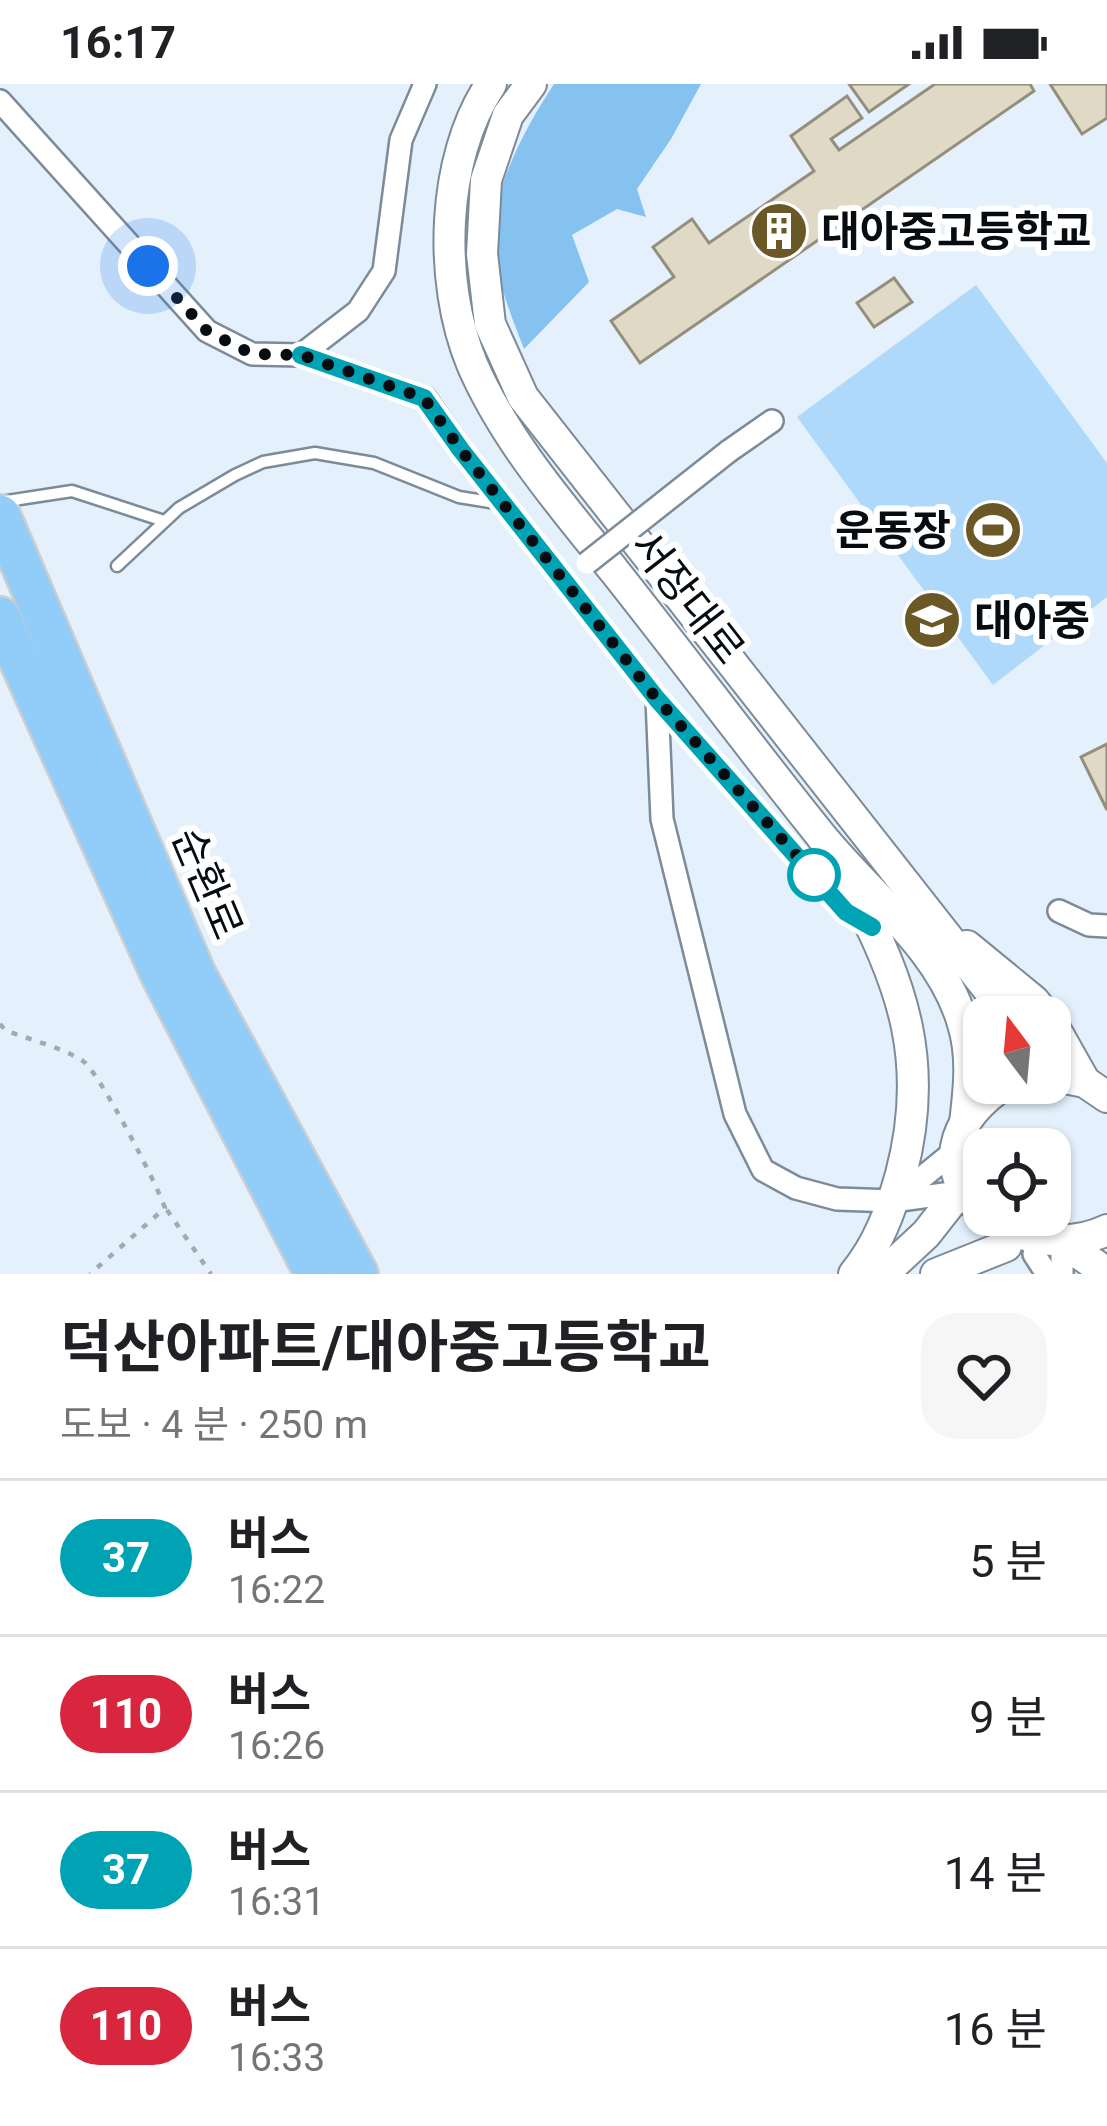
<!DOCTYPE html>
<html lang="ko">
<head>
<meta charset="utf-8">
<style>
  body { margin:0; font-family:Roboto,"Noto Sans KR",sans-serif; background:#f6f6f6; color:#202124; height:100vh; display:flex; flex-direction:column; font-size:45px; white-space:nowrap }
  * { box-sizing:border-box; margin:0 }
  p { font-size:39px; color:#757577 }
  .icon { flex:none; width:66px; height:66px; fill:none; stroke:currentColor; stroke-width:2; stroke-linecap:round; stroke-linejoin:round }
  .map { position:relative; height:1190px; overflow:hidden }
  .drawer { display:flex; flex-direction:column; background:#fff; flex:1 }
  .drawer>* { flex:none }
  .badge { padding:0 24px; border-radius:39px; font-size:42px; line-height:78px }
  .needle { width:78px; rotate:344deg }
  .controls { position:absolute; left:963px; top:912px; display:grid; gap:24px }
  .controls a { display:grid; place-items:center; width:108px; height:108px; border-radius:24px; background:#fff; box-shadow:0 3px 9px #0004; font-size:60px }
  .you { position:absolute; width:60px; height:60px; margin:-30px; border:9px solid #fff; border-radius:50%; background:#1a73e8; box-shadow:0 0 0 18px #1a73e833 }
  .map>.badge { position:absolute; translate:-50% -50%; box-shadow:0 0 0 6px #fff }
  .round { display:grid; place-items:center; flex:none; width:126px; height:126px; border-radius:36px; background:#f6f6f6 }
  .summary { display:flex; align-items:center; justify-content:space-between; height:204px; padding:0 60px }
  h1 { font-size:57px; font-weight:700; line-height:90px }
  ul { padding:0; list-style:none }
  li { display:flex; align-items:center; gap:36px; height:156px; padding:0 60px; border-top:3px solid #e0e0e0 }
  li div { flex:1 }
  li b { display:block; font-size:45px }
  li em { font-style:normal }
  li .badge { min-width:132px; font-weight:700; text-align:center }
  .status { display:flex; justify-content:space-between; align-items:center; height:84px; padding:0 60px; background:#fff; direction:ltr }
  .status svg { height:33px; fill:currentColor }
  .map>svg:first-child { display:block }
  .green { fill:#aed9fb }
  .forest { fill:#86c2f0 }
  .building { fill:#dfd9c6; stroke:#948e7d; stroke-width:3 }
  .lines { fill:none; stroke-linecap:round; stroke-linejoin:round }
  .lane-casing { stroke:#7c8b97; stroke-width:15 }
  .street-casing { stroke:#7c8b97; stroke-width:26 }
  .secondary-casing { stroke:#7c8b97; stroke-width:34 }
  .highway-casing { stroke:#cdcecf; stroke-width:44 }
  .path { stroke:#9faab3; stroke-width:4.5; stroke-dasharray:6 9; stroke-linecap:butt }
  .lane { stroke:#fff; stroke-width:10 }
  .street { stroke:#fff; stroke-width:21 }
  .secondary { stroke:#fff; stroke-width:30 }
  .highway { stroke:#92ccf9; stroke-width:39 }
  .street-bridge-casing { stroke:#7c8b97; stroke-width:26; stroke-linecap:butt }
  .street-bridge { stroke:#fff; stroke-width:21 }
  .line-casing { stroke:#fff; stroke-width:27 }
  .line { stroke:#00a3b4; stroke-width:18 }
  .walk { stroke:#070c11; stroke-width:12; stroke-dasharray:0 21.6 }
  .stop-dot { fill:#fff; stroke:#00a3b4; stroke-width:6 }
  .labels { text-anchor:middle; stroke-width:12; stroke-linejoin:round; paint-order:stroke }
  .poi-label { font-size:42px; font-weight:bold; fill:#070c11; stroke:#fff; text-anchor:start }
  .street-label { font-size:42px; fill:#070c11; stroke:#fff }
</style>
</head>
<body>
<div class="status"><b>16:17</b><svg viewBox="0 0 49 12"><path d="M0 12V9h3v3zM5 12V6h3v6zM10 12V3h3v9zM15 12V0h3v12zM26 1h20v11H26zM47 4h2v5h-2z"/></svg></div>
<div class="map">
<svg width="1107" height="1190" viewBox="0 0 1107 1190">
  <rect width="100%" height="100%" fill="#e4f1fc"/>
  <!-- green -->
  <polygon class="green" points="976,201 1107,379 1107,513 993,601 797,333"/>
  <!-- forest -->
  <path class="forest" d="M554,0H701L671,55L637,105L646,133L617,125L572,151L589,198L524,265C510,229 496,194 493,156C490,108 528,39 554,0Z"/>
  <!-- building -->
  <g class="building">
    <polygon points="849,0 909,0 869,28"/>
    <polygon points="935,0 1030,0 1034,7 640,279 611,237 674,193 653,163 692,135 709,159 814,87 791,52 847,12 862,34 831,55 839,66"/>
    <polygon points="1050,0 1107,0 1107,34 1082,50"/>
    <polygon points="894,194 912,218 874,243 857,219"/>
    <polygon points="1107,660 1107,726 1081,673"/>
  </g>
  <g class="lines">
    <!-- lane casing -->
    <g class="lane-casing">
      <g id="lane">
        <polyline points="0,418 72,407 164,437"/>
        <polyline points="117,482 179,424 235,391 263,378 315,369 374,379 459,413 502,420"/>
        <polyline points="659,617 846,828 856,834"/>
      </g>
    </g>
    <!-- street casing -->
    <g class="street-casing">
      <g id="street">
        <polyline points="0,17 207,247 252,270 301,271 358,227 384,187 401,56 425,0"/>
        <polyline points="301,271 425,314 461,366 657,615 662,735 735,1030 763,1086 796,1104 837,1115 893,1117"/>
        <polyline points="729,367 772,337"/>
        <polyline points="1059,827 1089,841 1107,842"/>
        <polyline points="956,1066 893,1117 959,1108"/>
        <polyline points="1034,1170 1047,1190"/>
        <polyline points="1062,1190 1062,1169"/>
      </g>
    </g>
    <!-- secondary casing -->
    <g class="secondary-casing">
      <g id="secondary">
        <path d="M491,0C441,74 438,198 472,280C505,357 564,424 616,489C685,576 752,666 822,753C869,811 942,865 963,940C973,972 969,1006 965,1039"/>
        <polyline points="531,0 508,31 486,96 482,170 490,240 523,313 1010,933"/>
        <path d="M852,805C904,901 930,981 901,1090C891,1126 878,1161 854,1190"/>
        <polyline points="967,862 1034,917 1047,933"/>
        <polyline points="1050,936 1085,998"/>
        <polyline points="1050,991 1085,998 1107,1013"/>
        <path d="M1006,999C881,1082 1014,1190 1107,1146"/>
        <polyline points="1074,1166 1107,1189"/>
        <polyline points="883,1190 926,1150 959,1108"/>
        <polyline points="936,1190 1006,1162"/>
      </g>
    </g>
    <!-- highway casing -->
    <g class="highway-casing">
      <g id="highway">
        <polyline points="0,431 196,891 358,1190"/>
        <polyline points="0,533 161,891 315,1190"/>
      </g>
    </g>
    <!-- path -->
    <g class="path">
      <path d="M0,940L5,946C30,956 61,963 83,977C99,988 157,1100 165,1124L90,1190"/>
      <polyline points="167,1126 211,1190"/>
    </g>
    <!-- lane -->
    <use href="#lane" class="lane"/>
    <!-- street -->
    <use href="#street" class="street"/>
    <!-- secondary -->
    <use href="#secondary" class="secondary"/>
    <!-- highway -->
    <use href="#highway" class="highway"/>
    <!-- street-bridge casing -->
    <g class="street-bridge-casing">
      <polyline id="street-bridge" points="587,479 729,367"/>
    </g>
    <!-- street-bridge -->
    <use href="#street-bridge" class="street-bridge"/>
  </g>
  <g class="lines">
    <!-- line casing -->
    <g class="line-casing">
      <polyline id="line" points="301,271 424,314 461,366 657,615 846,828 872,843"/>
    </g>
    <!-- line -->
    <use href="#line" class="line"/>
    <!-- walk -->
    <polyline class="walk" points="148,182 207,247 252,270 301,271 424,314 461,366 657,615 814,791"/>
  </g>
  <!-- icons -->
  <defs>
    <g id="building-disc" transform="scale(3)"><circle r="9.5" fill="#6a5926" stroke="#fff"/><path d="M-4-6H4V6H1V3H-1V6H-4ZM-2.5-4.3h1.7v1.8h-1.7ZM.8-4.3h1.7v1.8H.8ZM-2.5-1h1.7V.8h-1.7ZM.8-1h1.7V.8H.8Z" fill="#fff"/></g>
    <g id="stadium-disc" transform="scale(3)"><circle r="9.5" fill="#6a5926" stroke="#fff"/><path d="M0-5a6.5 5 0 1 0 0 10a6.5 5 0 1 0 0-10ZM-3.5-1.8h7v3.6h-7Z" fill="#fff"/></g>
    <g id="school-disc" transform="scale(3)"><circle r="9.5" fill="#6a5926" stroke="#fff"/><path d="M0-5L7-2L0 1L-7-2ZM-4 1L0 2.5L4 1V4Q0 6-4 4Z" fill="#fff"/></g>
  </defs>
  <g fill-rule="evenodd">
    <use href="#building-disc" x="779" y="147"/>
    <use href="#stadium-disc" x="993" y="446"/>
    <use href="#school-disc" x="932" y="536"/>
  </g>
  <!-- markers -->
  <circle class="stop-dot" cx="814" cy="791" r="24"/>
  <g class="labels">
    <!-- poi labels -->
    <g class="poi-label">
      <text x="821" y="162">대아중고등학교</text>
      <text x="951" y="461" text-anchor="end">운동장</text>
      <text x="974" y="551">대아중</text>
    </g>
    <!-- street labels -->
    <g class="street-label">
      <text transform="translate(688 513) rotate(52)" y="15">서장대로</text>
      <text transform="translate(208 799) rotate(67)" y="15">순환로</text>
    </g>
  </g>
</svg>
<div class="controls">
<a><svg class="needle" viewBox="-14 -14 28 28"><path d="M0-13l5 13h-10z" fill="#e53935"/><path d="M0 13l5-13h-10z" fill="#757577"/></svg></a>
<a><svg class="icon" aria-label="locate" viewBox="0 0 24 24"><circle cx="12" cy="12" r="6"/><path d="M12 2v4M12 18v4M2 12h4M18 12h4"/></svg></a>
</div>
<div class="you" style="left:148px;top:182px"></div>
</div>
<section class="drawer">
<div class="summary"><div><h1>덕산아파트/대아중고등학교</h1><p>도보 · 4 분 · 250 m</p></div><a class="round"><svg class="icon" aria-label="heart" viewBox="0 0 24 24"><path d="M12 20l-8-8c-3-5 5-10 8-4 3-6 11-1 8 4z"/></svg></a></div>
<ul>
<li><span class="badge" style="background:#00a3b4;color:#fff">37</span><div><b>버스</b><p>16:22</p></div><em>5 분</em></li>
<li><span class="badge" style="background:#d7263d;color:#fff">110</span><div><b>버스</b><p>16:26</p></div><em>9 분</em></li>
<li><span class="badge" style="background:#00a3b4;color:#fff">37</span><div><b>버스</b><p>16:31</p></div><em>14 분</em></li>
<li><span class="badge" style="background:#d7263d;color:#fff">110</span><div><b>버스</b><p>16:33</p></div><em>16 분</em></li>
</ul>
</section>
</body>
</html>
